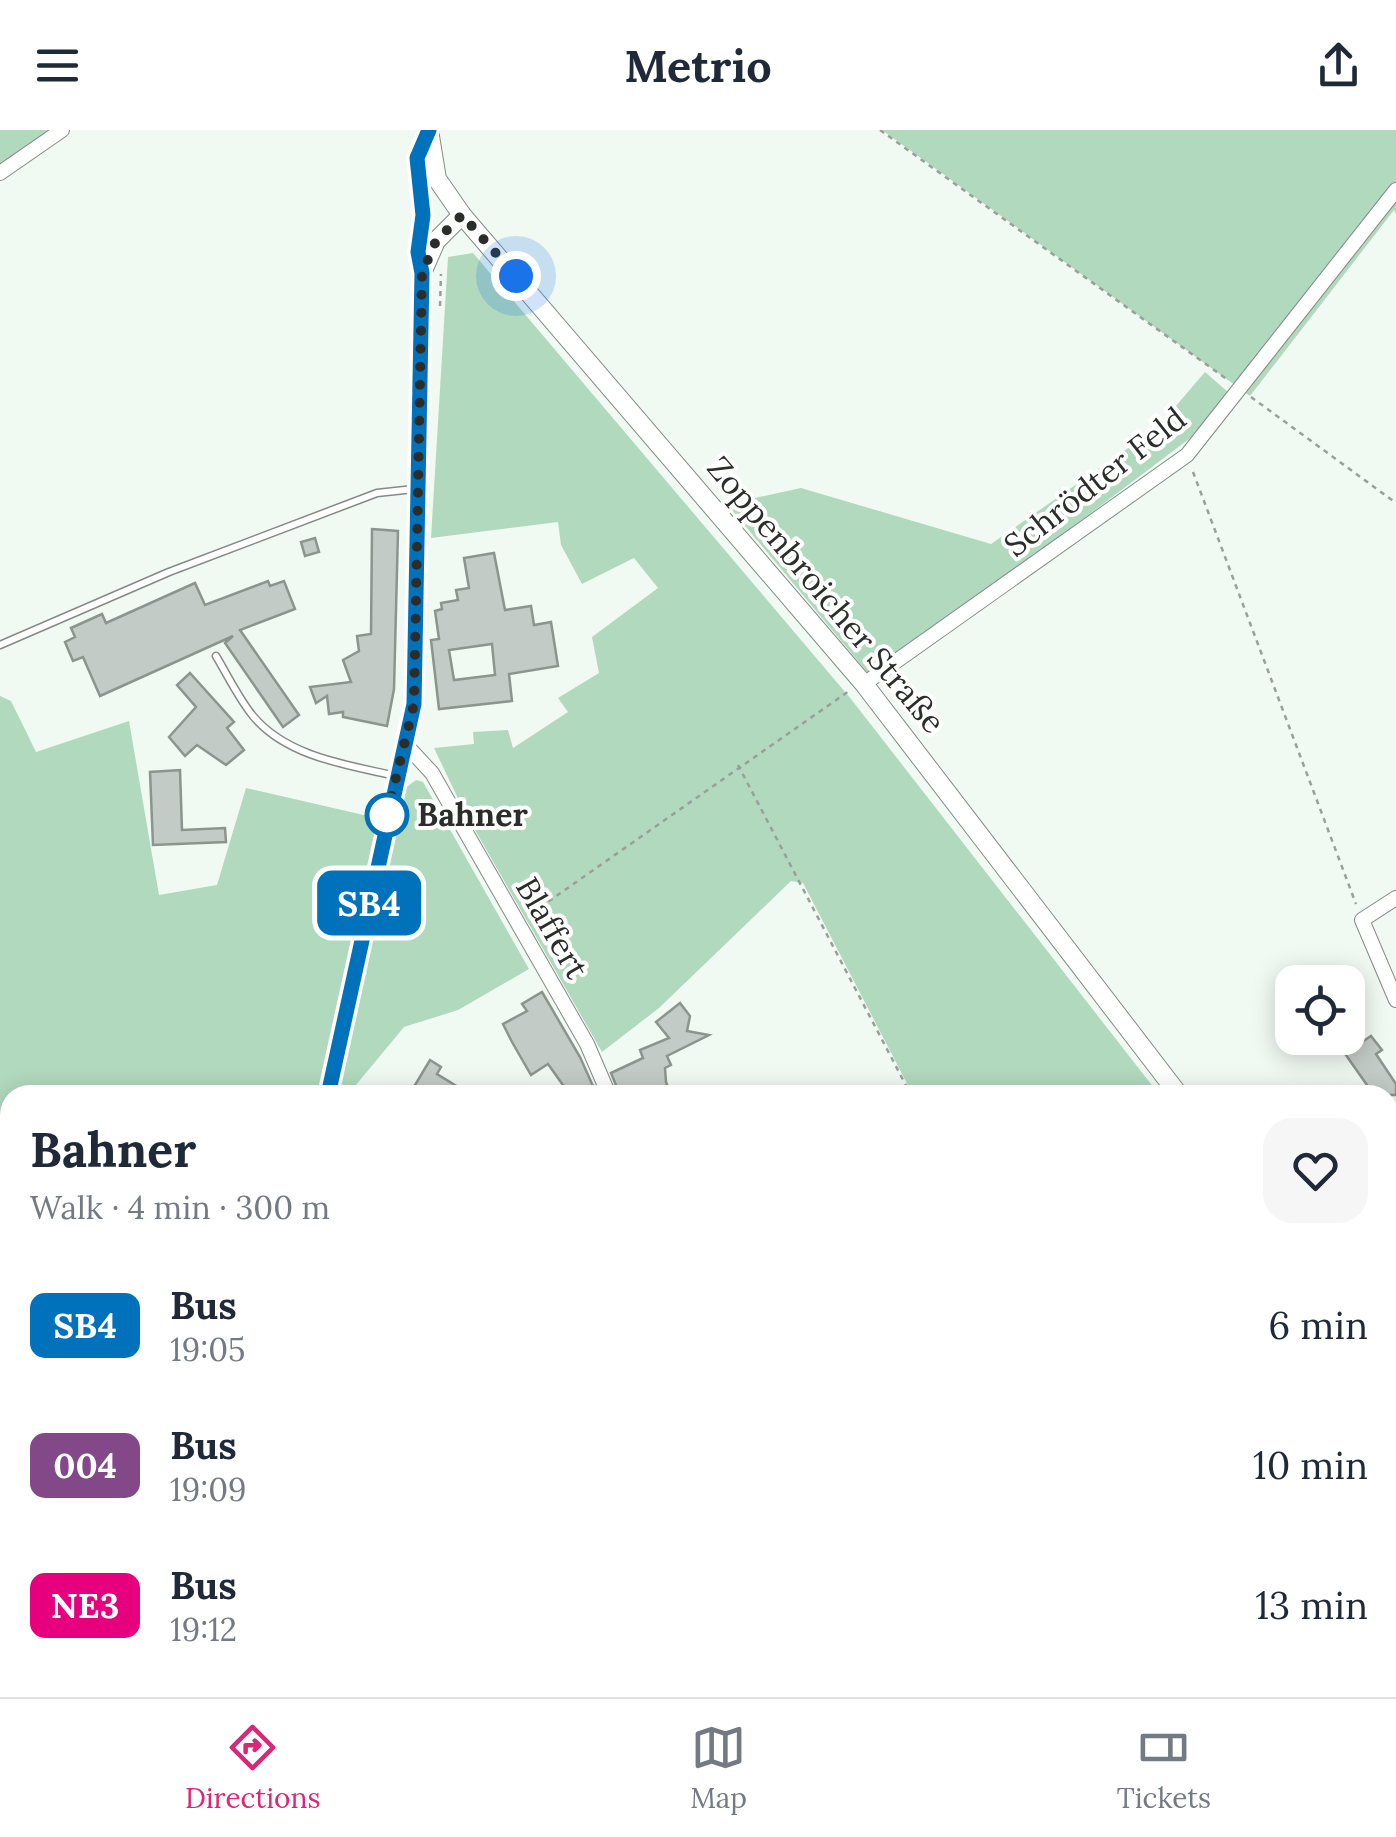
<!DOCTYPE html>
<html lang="en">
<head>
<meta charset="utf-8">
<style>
  body { margin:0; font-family:Lora,serif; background:#f6f6f7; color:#1f2937; height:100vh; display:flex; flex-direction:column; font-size:38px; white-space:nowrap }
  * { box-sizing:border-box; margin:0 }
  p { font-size:32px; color:#747a83 }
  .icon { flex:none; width:55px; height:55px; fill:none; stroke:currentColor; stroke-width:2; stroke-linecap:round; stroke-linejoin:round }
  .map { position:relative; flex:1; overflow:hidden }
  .sheet { position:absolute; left:0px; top:955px; width:1398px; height:612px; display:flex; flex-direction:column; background:#fff; border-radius:30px 30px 0 0; box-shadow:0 5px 25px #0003 }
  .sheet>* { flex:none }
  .badge { padding:0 20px; border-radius:15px; font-size:35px; line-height:65px }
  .buttons { position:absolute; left:1275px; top:835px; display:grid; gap:20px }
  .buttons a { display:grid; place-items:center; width:90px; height:90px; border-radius:20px; background:#fff; box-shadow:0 5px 25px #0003; font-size:50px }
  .you { position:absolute; width:50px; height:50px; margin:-25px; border:8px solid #fff; border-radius:50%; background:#1a73e8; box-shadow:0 0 0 15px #1a73e833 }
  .map>.badge { position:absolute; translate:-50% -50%; box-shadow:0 0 0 5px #fff }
  .round { display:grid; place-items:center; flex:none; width:105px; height:105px; border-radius:30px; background:#f6f6f7 }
  .overview { display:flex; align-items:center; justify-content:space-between; height:170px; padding:0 30px }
  h1 { font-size:48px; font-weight:800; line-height:75px }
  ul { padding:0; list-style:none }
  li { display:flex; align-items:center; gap:30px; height:140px; padding:0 30px }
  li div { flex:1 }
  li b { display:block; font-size:38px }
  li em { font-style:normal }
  li .badge { min-width:110px; font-weight:700; text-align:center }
  header { display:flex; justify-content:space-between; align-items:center; height:130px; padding:0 30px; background:#fff; font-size:45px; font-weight:800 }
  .dock { display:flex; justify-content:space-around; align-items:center; height:140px; border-top:2px solid #e0e1e3; background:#fff; font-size:28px; color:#747a83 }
  .dock a { display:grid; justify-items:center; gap:5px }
  .dock .on { color:#db2777 }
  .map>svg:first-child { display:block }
  .green { fill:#b1d9bd }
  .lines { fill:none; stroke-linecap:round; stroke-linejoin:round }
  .stream { stroke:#80a68b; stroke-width:5 }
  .building { fill:#c3cbc6; stroke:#8c948e; stroke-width:2.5; fill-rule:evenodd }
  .service-casing { stroke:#848b86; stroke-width:9 }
  .minor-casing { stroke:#848b86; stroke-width:16 }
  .tertiary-casing { stroke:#848b86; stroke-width:20 }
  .secondary-casing { stroke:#848b86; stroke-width:20 }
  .path { stroke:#999f9a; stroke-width:2.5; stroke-dasharray:5 5; stroke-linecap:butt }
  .service { stroke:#fff; stroke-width:6 }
  .minor { stroke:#fff; stroke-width:14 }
  .tertiary { stroke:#fff; stroke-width:18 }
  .secondary { stroke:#fff; stroke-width:18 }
  .line-casing { stroke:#fff; stroke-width:22 }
  .line { stroke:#0072bc; stroke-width:15 }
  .walk { stroke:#2a2d2a; stroke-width:10; stroke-dasharray:0 18 }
  .stop-dot { fill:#fff; stroke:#0072bc; stroke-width:5 }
  .labels { text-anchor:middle; stroke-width:8; stroke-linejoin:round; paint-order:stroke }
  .street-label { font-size:32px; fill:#2a2d2a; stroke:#fff }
  .stop-label { font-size:32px; font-weight:bold; fill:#2a2d2a; stroke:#fff; text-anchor:start }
</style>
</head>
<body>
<header><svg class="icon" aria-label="menu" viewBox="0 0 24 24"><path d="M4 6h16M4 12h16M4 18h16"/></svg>Metrio<svg class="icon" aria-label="share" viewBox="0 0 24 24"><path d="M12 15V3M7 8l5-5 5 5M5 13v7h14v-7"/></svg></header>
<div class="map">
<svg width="1396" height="1567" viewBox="0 0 1396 1567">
  <rect width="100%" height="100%" fill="#f1f9f3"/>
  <!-- green -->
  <g class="green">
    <polygon points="0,0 56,0 0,37"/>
    <polygon points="882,0 1396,0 1396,84 1394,80 1250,266"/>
    <polygon points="473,123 851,569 1154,958 1140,965 913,965 803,753 791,751 659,878 602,922 463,679 434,618 474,614 473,602 508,600 513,618 568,582 558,568 599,543 592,507 658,458 634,428 582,454 561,415 558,392 431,408 448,127"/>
    <polygon points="1205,242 1229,263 1197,303 872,548 727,374 801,358 991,414 1157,298"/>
    <polygon points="0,566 11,571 36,622 129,591 159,765 217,755 246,658 368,686 416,650 423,652 529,839 458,880 404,897 351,961 336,965 10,965 10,1121 0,1128"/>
  </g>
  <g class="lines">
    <!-- stream -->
    <polyline class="stream" points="0,1190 10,1211"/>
  </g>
  <!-- building -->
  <g class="building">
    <polygon points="372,399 398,401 394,559 387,596 343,587 343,582 329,584 327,566 316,573 310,557 351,552 343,530 359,521 357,506 371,504"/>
    <polygon points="315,408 319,422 305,426 301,412"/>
    <path d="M494,423L505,480L531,476L534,495L551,492L558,536L509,544L512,571L439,579L431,510L439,509L435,481L442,479L441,473L458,470L456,460L469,458L464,428ZM492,514L495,545L454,550L449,520Z"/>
    <polygon points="268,451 270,456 284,451 295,479 240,500 299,585 283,597 225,513 233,506 100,566 83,527 73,531 65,512 75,507 71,498 102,484 106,493 195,453 205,475"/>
    <polygon points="190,543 234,592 227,598 244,620 226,635 197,615 185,626 169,607 196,577 177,555"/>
    <polygon points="180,640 182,700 225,698 226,712 153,715 150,642"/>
    <polygon points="542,862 580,927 597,965 570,965 548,934 531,945 512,912 503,894 527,881 522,874"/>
    <polygon points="680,873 690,886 687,901 709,905 667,926 671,935 665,938 666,952 671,965 620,965 611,943 643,928 640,920 669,908 656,892"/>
    <polygon points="1371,906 1382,920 1376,924 1396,954 1396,965 1374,965 1341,918 1352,910 1356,916"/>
    <polygon points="430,930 441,937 437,944 471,965 409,965"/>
  </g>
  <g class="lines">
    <!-- service casing -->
    <g class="service-casing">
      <g id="service">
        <polyline points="0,515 169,442 377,363 414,359"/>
        <path d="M216,526C228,546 239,569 253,586C287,627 348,635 396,646"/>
        <polyline points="0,1217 10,1235"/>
      </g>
    </g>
    <!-- minor casing -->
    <g class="minor-casing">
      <g id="minor">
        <polyline points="0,43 62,0"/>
        <polyline points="864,554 1187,325 1396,60"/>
        <polyline points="406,615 432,643 587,914 609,965"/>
        <polyline points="1396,768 1362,790 1396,870"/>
        <polyline points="1388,1123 1396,1109"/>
        <polyline points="0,1410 10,1403"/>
        <polyline points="1388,1504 1396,1498"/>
        <polyline points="848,1558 851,1567"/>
        <polyline points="1297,1567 1311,1558"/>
      </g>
    </g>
    <!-- tertiary casing -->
    <g class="tertiary-casing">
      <g id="tertiary">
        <polyline points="422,143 436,111 462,85"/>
        <polyline points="328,965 414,574 422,143 418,123 423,85 417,28 429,8"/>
        <polyline points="374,1558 377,1567"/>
      </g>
    </g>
    <!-- secondary casing -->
    <g class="secondary-casing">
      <g id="secondary">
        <polyline points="429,0 437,49 462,85 864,554 1179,965"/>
        <polyline points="1388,1289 1396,1303"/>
      </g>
    </g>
    <!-- path -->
    <g class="path">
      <polyline points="880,0 1228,250"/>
      <polyline points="440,176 441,144"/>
      <polyline points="1251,267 1396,373"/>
      <polyline points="1193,342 1356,774"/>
      <polyline points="738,635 911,965"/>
      <polyline points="532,783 849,561"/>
      <polyline points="1140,965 1154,958"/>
      <polyline points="1388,1321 1396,1335"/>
    </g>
    <!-- service -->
    <use href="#service" class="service"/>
    <!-- minor -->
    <use href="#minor" class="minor"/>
    <!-- tertiary -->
    <use href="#tertiary" class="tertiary"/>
    <!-- secondary -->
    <use href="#secondary" class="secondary"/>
  </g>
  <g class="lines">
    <!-- line casing -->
    <g class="line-casing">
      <polyline id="line" points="328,965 414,574 422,143 418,122 423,85 417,28 429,0"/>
    </g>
    <!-- line -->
    <use href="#line" class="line"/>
    <!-- walk -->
    <polyline class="walk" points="387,685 385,693 414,574 422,143 436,111 462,85 516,146"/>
  </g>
  <!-- markers -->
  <circle class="stop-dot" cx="387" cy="685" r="20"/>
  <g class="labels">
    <!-- street labels -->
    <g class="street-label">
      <text transform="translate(1095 352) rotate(-38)" y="11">Schrödter Feld</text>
      <text transform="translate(826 465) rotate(50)" y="11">Zoppenbroicher Straße</text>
      <text transform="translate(552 798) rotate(60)" y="11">Blaffert</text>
    </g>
    <!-- stop labels -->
    <g class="stop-label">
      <text x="417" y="696">Bahner</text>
    </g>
  </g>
</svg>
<div class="buttons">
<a><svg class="icon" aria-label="locate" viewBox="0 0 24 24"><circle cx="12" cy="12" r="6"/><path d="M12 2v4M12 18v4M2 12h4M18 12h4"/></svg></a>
</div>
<div class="you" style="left:516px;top:146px"></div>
<b class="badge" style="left:369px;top:773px;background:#0072bc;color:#fff">SB4</b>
<section class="sheet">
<div class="overview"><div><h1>Bahner</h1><p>Walk · 4 min · 300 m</p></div><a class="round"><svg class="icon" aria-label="heart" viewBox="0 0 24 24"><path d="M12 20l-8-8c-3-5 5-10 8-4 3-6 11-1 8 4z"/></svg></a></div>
<ul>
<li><span class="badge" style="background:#0072bc;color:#fff">SB4</span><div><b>Bus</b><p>19:05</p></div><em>6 min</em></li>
<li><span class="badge" style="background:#824888;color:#fff">004</span><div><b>Bus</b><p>19:09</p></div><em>10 min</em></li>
<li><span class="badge" style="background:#e6007e;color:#fff">NE3</span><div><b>Bus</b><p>19:12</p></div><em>13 min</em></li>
</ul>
</section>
</div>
<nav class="dock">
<a class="on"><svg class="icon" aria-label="directions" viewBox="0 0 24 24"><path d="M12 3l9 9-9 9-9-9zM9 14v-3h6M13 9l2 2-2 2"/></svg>Directions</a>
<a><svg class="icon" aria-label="map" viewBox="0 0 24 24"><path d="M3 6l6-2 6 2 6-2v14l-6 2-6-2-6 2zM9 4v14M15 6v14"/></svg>Map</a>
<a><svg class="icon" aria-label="tickets" viewBox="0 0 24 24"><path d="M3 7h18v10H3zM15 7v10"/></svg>Tickets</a>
</nav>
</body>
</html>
